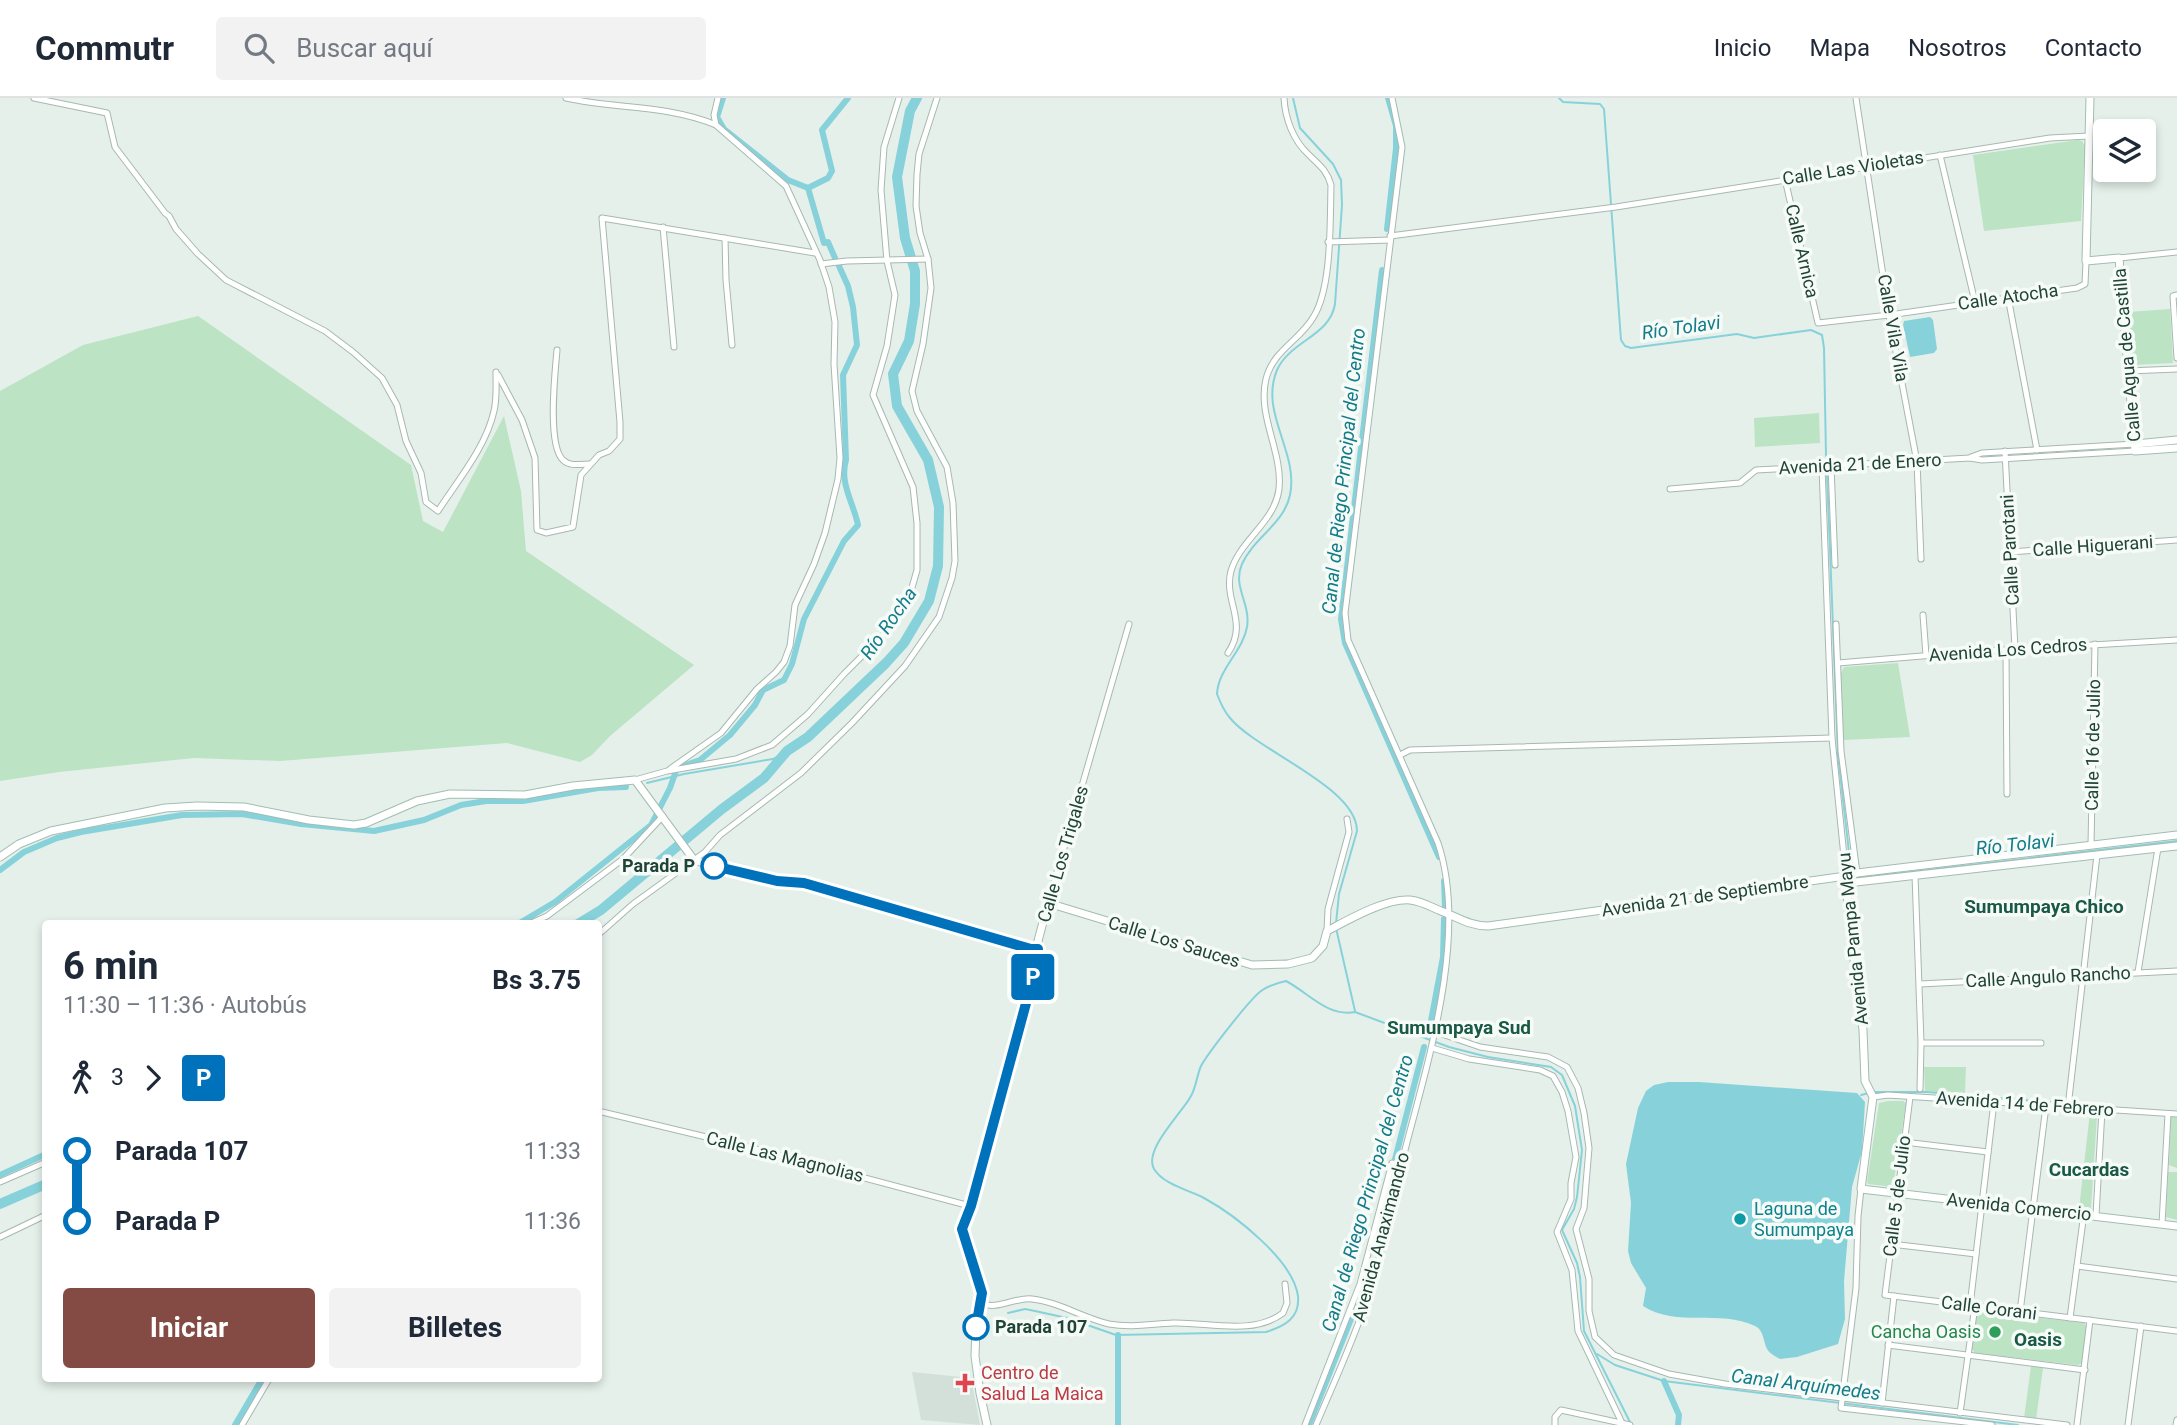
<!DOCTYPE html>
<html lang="es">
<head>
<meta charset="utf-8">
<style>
  body { margin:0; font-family:Roboto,sans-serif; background:#f2f2f3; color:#1f2937; height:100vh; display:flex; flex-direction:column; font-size:26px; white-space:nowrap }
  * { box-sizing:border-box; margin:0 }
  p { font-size:23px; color:#747a83 }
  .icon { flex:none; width:38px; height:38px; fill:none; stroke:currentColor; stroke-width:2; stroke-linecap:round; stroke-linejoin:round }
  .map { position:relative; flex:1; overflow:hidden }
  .panel { position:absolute; left:42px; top:822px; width:560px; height:462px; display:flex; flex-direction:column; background:#fff; border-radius:7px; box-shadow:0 4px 10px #0003 }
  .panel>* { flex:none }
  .badge { padding:0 14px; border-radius:5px; font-size:24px; line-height:46px }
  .controls { position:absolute; left:2093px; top:21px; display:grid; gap:14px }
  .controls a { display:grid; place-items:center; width:63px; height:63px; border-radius:7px; background:#fff; box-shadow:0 4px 10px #0003; font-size:35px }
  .map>.badge { position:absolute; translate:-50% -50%; box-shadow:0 0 0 4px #fff }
  .legs { display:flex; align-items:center; gap:10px; height:77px; padding:0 21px; font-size:23px }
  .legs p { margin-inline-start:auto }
  .summary { display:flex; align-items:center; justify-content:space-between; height:119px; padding:0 21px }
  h1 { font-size:38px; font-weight:700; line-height:52px }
  .button { display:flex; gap:14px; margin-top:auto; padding:14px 21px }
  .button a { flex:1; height:80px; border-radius:7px; background:#844b44; color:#fff; font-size:28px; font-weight:700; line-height:80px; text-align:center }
  .button a+a { background:#f2f2f3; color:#1f2937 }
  ul { padding:0 21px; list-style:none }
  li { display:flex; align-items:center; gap:24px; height:70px; font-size:26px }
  li i { display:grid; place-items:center; width:10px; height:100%; margin:0 9px; background:currentColor }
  li i::after { content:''; width:18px; height:18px; margin:-9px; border:5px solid; border-radius:50%; background:#fff }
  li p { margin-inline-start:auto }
  li:first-child i { background:linear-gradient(#0000 50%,currentColor 0) }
  li:last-child i { background:linear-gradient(currentColor 50%,#0000 0) }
  header { display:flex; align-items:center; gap:42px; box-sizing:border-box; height:98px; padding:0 35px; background:#fff; border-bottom:2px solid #e0e1e3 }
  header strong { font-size:33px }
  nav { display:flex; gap:38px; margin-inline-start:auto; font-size:24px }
  .search { width:490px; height:63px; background:#f2f2f3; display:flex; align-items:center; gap:18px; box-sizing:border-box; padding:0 24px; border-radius:7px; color:#747a83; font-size:26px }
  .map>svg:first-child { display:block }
  .built { fill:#d3e0d9 }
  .green { fill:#bce3c4 }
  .water { fill:#87d2da }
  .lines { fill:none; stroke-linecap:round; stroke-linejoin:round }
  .stream { stroke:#87d2da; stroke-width:2 }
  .canal { stroke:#87d2da; stroke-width:6 }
  .river { stroke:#87d2da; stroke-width:10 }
  .street-casing { stroke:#a6b9b1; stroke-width:7 }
  .secondary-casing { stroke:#a2bdb2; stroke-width:9 }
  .street { stroke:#fff; stroke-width:5 }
  .secondary { stroke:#fff; stroke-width:7 }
  .line-1-casing { stroke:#fff; stroke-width:16 }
  .line-1 { stroke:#0072bc; stroke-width:10 }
  .stop-1-dot { fill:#fff; stroke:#0072bc; stroke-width:3.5 }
  .culture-dot { fill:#0f9aa8; stroke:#f6fbf8; stroke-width:2.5 }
  .leisure-dot { fill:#2e9e5b; stroke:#f6fbf8; stroke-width:2.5 }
  .health-dot { fill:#e0444e; stroke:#f6fbf8; stroke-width:2.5 }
  .labels { text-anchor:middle; stroke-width:7; stroke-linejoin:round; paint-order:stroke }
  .street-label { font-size:18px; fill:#214439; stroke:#f6fbf8 }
  .stop-label { font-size:18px; font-weight:bold; fill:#214439; stroke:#f6fbf8; text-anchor:end }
  .culture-label { font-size:18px; fill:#0d838f; stroke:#f6fbf8; text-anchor:start }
  .leisure-label { font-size:18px; fill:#27864d; stroke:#f6fbf8; text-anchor:end }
  .health-label { font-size:18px; fill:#be3a42; stroke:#f6fbf8; text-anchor:start }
  .water-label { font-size:19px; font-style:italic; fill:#137c89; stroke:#f6fbf8 }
  .neighbourhood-label { font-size:19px; font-weight:bold; fill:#1a5946; stroke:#f6fbf8 }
</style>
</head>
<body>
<header>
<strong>Commutr</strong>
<div class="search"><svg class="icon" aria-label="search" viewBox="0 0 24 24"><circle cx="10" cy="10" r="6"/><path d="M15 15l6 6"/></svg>Buscar aquí</div>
<nav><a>Inicio</a><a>Mapa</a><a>Nosotros</a><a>Contacto</a></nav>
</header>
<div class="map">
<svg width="2177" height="1327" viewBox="0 0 2177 1327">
  <rect width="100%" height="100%" fill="#e5f0ea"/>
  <!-- built -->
  <polygon class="built" points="912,1274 971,1280 980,1327 921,1322"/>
  <!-- green -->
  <g class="green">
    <polygon points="2078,42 2082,43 2085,48 2081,123 1984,133 1973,57"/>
    <polygon points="2170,211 2173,265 2133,267 2128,214"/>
    <polygon points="198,218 411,367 423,423 443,434 504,318 521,393 526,453 694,567 610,638 592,657 580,664 507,645 280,663 194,660 59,674 0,683 0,293 83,247"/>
    <polygon points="1819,315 1820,345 1755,349 1754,320"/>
    <polygon points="1898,565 1910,639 1843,642 1840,577 1844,569"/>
    <polygon points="1924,969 1966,969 1965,996 1925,993"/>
    <polygon points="1888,1003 1903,1003 1906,1005 1893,1089 1868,1086 1867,1084 1879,1005"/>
    <polygon points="2090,1014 2096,1015 2097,1018 2091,1110 2088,1112 2079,1111"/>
    <polygon points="2171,1018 2177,1019 2177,1070 2169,1067"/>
    <polygon points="2168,1074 2177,1074 2177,1122 2166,1119"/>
    <polygon points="1979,1213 2084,1225 2087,1229 2082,1265 2078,1267 1975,1255 1971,1250 1976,1216"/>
    <polygon points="2031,1268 2043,1270 2036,1322 2024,1320"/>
  </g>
  <!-- water -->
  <g class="water">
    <polygon points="1930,219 1933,222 1937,251 1934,255 1910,259 1903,227 1904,223"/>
    <path d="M1668,984H1699L1857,995L1865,1004L1862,1053L1852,1089L1844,1183L1845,1221L1838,1246L1797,1259L1780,1261C1775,1258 1770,1256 1767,1251C1763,1243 1764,1232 1755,1228C1720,1211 1677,1230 1643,1208L1646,1190L1631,1165L1628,1153L1631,1105L1626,1066L1638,1010L1646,993L1654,987Z"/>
  </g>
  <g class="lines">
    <!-- stream -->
    <g class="stream">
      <path d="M1293,0L1300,30L1333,66L1341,82L1342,107L1335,206C1330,238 1290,243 1277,272C1259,315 1299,354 1290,397C1284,426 1254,439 1242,466C1232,488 1251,506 1247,529C1243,553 1218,571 1217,596C1220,604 1224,613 1230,620C1257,653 1357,689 1357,733L1339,796L1336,825"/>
      <polyline points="1559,0 1563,4 1600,6 1604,11 1621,242 1625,248 1631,250 1737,236 1754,240 1811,232 1822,237 1824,250 1826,358"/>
      <polyline points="1827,376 1838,657 1851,772"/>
      <polyline points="647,685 684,676 773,661 787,653"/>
      <polyline points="1856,777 1859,780 2177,743"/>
      <polyline points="1336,830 1355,913"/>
      <polyline points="1875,994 1927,994 2086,1007"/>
      <polyline points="1861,997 1869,995"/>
      <path d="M1008,1215L1025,1211L1035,1213L1067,1220L1116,1237L1266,1234C1285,1228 1300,1220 1298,1198C1293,1162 1235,1117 1204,1100C1189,1092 1164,1087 1154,1071C1143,1052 1182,1015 1191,998C1196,989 1197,977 1201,968C1208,955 1250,901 1261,893C1268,888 1277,885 1286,883C1309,895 1327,919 1355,914L1449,949L1488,959L1551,969L1562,977L1575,1008L1582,1052L1577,1099L1574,1111L1562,1132L1577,1165L1580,1179L1584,1233L1631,1326"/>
      <polyline points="1597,1256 1615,1267 1664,1283 2018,1327"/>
    </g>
    <!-- canal -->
    <g class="canal">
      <polyline points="723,0 717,19 724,31 788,82 808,90"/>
      <polyline points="1387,131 1396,50 1396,28 1388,0"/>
      <polyline points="835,160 828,144 824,145 808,90 828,80 832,73 822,32 848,0"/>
      <polyline points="1382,172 1341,521 1345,545 1439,759"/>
      <polyline points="0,772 24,754 57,740 81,734 182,717 242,716 301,726 374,733 424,722 461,707 486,703 523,703 598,690 626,689"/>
      <polyline points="1444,783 1445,809"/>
      <path d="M518,826L555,804L651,727L670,690L677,670L700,662L730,637L755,607L763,592L784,582L792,566L804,521L844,443L858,427C854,406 839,385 846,362L843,277L857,247L853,209L848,188L839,168"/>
      <polyline points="1430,928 1443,859 1444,821"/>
      <polyline points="1393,1069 1424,949"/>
      <polyline points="0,1077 46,1056"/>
      <polyline points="1664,1283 1679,1317 1678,1327"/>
      <polyline points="235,1327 262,1281"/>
      <polyline points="1118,1327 1118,1237"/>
      <polyline points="1309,1327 1355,1211 1361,1188"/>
    </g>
    <!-- river -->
    <g class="river">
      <polyline points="578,826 601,812 722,711 764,680 787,653 808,639 886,565 904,545 929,503 938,468 939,409 928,362 897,308 893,276 909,243 915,206 915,173 905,140 897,79 910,13 917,0"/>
      <polyline points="0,1106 46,1086"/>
    </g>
    <!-- street casing -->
    <g class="street-casing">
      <g id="street">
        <path d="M34,0L107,15L115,49L165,115L169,118L176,131L198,156L226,182L325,233L353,254L382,280L397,307L406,343L421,375L426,404L438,413C458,382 486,349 494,313C497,301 496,287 496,274"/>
        <path d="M566,0C616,11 669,7 716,27"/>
        <polyline points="1856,0 1889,217 1917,364 1921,461"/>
        <polyline points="1940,57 1975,204"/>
        <polyline points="1785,81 1818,225 1889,217 2077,190 2085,186 2086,163"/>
        <polyline points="663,129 674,249"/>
        <polyline points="1390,138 1616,109 2050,40 2089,38"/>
        <polyline points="725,140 726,182 732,247"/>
        <polyline points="1328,144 1390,142"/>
        <polyline points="2119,160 2177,154"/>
        <polyline points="821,166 847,163 928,161"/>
        <polyline points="2177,197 2173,198 2177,260"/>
        <polyline points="2008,199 2037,352"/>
        <path d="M557,252C555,275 547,347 563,362C570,369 582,366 590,366"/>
        <polyline points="2128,273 2177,271"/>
        <polyline points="498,277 522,322 535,360 537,432 546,435 573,429 581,377 599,357 609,353 620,341 620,324 602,120 815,155"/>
        <polyline points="2005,353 2015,551"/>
        <polyline points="1971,359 1982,355 2135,346"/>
        <polyline points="1831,368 1835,467"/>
        <polyline points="1822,369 1832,640 1846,778"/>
        <polyline points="1670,391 1740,385 1756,372 1970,360 1982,362 2135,353"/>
        <polyline points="2010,454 2177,442"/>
        <polyline points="1923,517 1926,557"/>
        <polyline points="1836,526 1841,653 1857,775"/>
        <polyline points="2006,552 2007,696"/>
        <path d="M1228,555C1249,524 1223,503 1231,473C1240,442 1275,424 1279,391C1283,354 1257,318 1266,281C1273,252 1301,242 1314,218C1332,188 1330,123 1331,87C1327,72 1319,67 1308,56C1293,42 1285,20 1284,0"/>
        <polyline points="1838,565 1970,554 2177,542"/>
        <polyline points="1400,657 1410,652 1832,640"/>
        <polyline points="670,671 721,635 757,591 776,574 784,564 790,548 795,507 814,466 825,435 838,381 840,360 834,266 835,224 829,189 820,162 786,88 716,27 714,17 718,0"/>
        <polyline points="635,682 667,673 736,661 772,647 808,616 844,576 889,531 904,509 911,493 917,472 917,425 913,389 873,297 887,248 895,197 887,163 881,92 884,49 899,0"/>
        <polyline points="2091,747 2095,546"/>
        <polyline points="1915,777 1921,945 1920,991"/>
        <polyline points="1048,805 1129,526"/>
        <polyline points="529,826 547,818 623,761 663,718"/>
        <polyline points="1327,833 1328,811 1349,734 1347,721"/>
        <polyline points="598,837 633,806 705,754 720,737 801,675 852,625 905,568 939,519 952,480 955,463 953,405 947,369 917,313 912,293 923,246 931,190 928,161 920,135 916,108 917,76 919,56 937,0"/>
        <polyline points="2138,874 2158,750"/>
        <polyline points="1920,886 2177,873"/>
        <polyline points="1436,934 1480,949 1548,959 1567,969 1578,990 1584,1015 1589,1050 1584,1110 1576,1131 1589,1181 1589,1213 1595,1239 1614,1257 1669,1276 1725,1286 2067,1327"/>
        <polyline points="1921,945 2041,945"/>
        <polyline points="1432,950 1469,961 1540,972 1553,978 1562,994 1568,1013 1576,1059 1571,1085 1571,1101 1557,1134 1572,1172 1578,1233 1623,1327"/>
        <polyline points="1873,999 1888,997 2177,1016"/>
        <polyline points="1910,999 1885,1197 2177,1233"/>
        <polyline points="2068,1009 2097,757"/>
        <polyline points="598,1013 756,1051 970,1108"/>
        <polyline points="1904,1044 1988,1054"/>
        <polyline points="0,1084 46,1064"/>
        <polyline points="1861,1091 1858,1118 1856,1190 1841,1310 1992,1327"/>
        <polyline points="2096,1117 2102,1012"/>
        <polyline points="2162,1126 2168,1016"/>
        <polyline points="0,1139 46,1117"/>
        <polyline points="1891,1146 1976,1156"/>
        <polyline points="2077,1168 2177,1181"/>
        <path d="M980,1205C997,1213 1014,1199 1032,1201C1059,1204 1083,1220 1109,1226C1131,1230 1151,1226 1173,1225C1208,1224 1253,1238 1283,1215L1287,1205L1285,1186"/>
        <polyline points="1970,1208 1994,1004"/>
        <polyline points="2020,1214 2046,1008"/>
        <polyline points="2070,1220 2084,1115"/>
        <polyline points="1888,1247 2085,1272"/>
        <polyline points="1882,1305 1894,1198"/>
        <polyline points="1960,1315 1975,1208"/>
        <polyline points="242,1327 269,1281"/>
        <polyline points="1305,1327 1360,1186 1392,1065"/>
        <path d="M1316,1327C1334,1284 1354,1242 1368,1198C1384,1150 1393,1098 1406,1048C1429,960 1468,834 1438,745L1348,542L1345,515L1402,49L1392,0"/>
        <polyline points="1555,1327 1555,1319 1561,1312 1630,1327"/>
        <polyline points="2077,1327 2090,1222"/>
        <polyline points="2128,1327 2141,1228"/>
        <polyline points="2176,1327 2177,1322"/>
      </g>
    </g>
    <!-- secondary casing -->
    <g class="secondary-casing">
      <g id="secondary">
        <polyline points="2090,0 2086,163 2119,160 2135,353 2177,350"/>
        <polyline points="2135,346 2177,342"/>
        <polyline points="0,759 19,746 51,733 165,710 197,708 244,709 309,722 354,727 366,725 417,703 450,696 525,697 573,688 635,682 694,762 733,774 777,783 804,784 1031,851 1038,851"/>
        <polyline points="1846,778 1849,822 1863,932 1865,983 1873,999 1861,1091 2177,1128"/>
        <polyline points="1847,785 2177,748"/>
        <path d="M987,1327L980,1295L975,1258L976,1229L982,1195L962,1131L970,1108L1038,861V843L1048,805L1252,867L1288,866L1312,860L1323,848L1327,833C1348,822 1386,800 1410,802C1421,803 1431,809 1441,813C1457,819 1470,828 1488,828L1846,778L1857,775L2177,737"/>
      </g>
    </g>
    <!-- street -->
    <use href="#street" class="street"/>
    <!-- secondary -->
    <use href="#secondary" class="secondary"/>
  </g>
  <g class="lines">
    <!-- line-1 casing -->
    <g class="line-1-casing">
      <polyline id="line-1" points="714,768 777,783 804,785 1031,851 1038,851 1038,861 971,1108 962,1131 982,1195 976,1229"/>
    </g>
    <!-- line-1 -->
    <use href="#line-1" class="line-1"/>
  </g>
  <!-- markers -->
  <g class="stop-1-dot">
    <circle cx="714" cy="768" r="12"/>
    <circle cx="976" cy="1229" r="12"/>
  </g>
  <circle class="culture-dot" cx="1740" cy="1121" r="7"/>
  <circle class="leisure-dot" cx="1995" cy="1234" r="7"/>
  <path class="health-dot" d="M961.5 1274.5h7v7h7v7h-7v7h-7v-7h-7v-7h7z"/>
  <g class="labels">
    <!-- street labels -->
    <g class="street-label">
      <text transform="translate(1853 70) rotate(-9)" y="6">Calle Las Violetas</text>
      <text transform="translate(1802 153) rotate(77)" y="6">Calle Arnica</text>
      <text transform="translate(2008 199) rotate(-8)" y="6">Calle Atocha</text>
      <text transform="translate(1893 230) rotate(80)" y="6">Calle Vila Vila</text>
      <text transform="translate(2127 257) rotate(-95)" y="6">Calle Agua de Castilla</text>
      <text transform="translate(1860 366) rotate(-3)" y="6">Avenida 21 de Enero</text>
      <text transform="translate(2093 448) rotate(-4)" y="6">Calle Higuerani</text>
      <text transform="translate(2010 452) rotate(-93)" y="6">Calle Parotani</text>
      <text transform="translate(2008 552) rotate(-4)" y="6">Avenida Los Cedros</text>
      <text transform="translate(2093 647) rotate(-89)" y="6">Calle 16 de Julio</text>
      <text transform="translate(1063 756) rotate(-74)" y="6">Calle Los Trigales</text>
      <text transform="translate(1705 798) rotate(-8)" y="6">Avenida 21 de Septiembre</text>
      <text transform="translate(1853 841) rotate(-96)" y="6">Avenida Pampa Mayu</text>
      <text transform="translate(1174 844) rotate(17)" y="6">Calle Los Sauces</text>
      <text transform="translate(2048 879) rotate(-3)" y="6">Calle Angulo Rancho</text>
      <text transform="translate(2025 1006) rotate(4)" y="6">Avenida 14 de Febrero</text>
      <text transform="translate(785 1059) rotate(14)" y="6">Calle Las Magnolias</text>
      <text transform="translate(1897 1098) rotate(-83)" y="6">Calle 5 de Julio</text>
      <text transform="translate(2019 1109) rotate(6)" y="6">Avenida Comercio</text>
      <text transform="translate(1381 1139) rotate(-75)" y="6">Avenida Anaximandro</text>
      <text transform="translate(1989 1210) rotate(7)" y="6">Calle Corani</text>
    </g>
    <!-- stop labels -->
    <g class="stop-label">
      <text x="695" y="774">Parada P</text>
      <text x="995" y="1235" text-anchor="start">Parada 107</text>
    </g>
    <!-- culture labels -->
    <g class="culture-label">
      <text x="1754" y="1117">Laguna de<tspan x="1754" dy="21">Sumumpaya</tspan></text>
    </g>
    <!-- leisure labels -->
    <g class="leisure-label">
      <text x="1981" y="1240">Cancha Oasis</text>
    </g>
    <!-- health labels -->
    <g class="health-label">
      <text x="981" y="1281">Centro de<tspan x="981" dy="21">Salud La Maica</tspan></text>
    </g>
    <!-- water labels -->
    <g class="water-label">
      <text transform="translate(1681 229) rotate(-8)" y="7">Río Tolavi</text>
      <text transform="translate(1343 373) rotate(-84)" y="7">Canal de Riego Principal del Centro</text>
      <text transform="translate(888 525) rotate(-55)" y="7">Río Rocha</text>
      <text transform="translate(2015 746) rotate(-6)" y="7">Río Tolavi</text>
      <text transform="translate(1367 1095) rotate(-74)" y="7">Canal de Riego Principal del Centro</text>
      <text transform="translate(1806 1286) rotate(7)" y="7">Canal Arquímedes</text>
    </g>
    <!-- neighbourhood labels -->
    <g class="neighbourhood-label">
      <text x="2044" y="815">Sumumpaya Chico</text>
      <text x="1459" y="936">Sumumpaya Sud</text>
      <text x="2089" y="1078">Cucardas</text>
      <text x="2038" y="1248">Oasis</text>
    </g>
  </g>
</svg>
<div class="controls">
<a><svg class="icon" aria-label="layers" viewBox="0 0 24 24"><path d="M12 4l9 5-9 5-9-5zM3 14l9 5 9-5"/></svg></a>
</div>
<b class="badge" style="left:1033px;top:879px;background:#0072bc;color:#fff">P</b>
<section class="panel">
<div class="summary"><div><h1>6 min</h1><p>11:30 – 11:36 · Autobús</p></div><b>Bs 3.75</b></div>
<div class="legs"><svg class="icon" aria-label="walk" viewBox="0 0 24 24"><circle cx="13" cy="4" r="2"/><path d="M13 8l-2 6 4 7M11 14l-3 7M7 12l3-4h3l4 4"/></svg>3<svg class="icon" aria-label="forward" viewBox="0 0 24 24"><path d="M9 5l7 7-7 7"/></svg><b class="badge" style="background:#0072bc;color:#fff">P</b></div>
<ul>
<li><i style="color:#0072bc"></i><b>Parada 107</b><p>11:33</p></li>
<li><i style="color:#0072bc"></i><b>Parada P</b><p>11:36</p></li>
</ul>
<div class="button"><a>Iniciar</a><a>Billetes</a></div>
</section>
</div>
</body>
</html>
